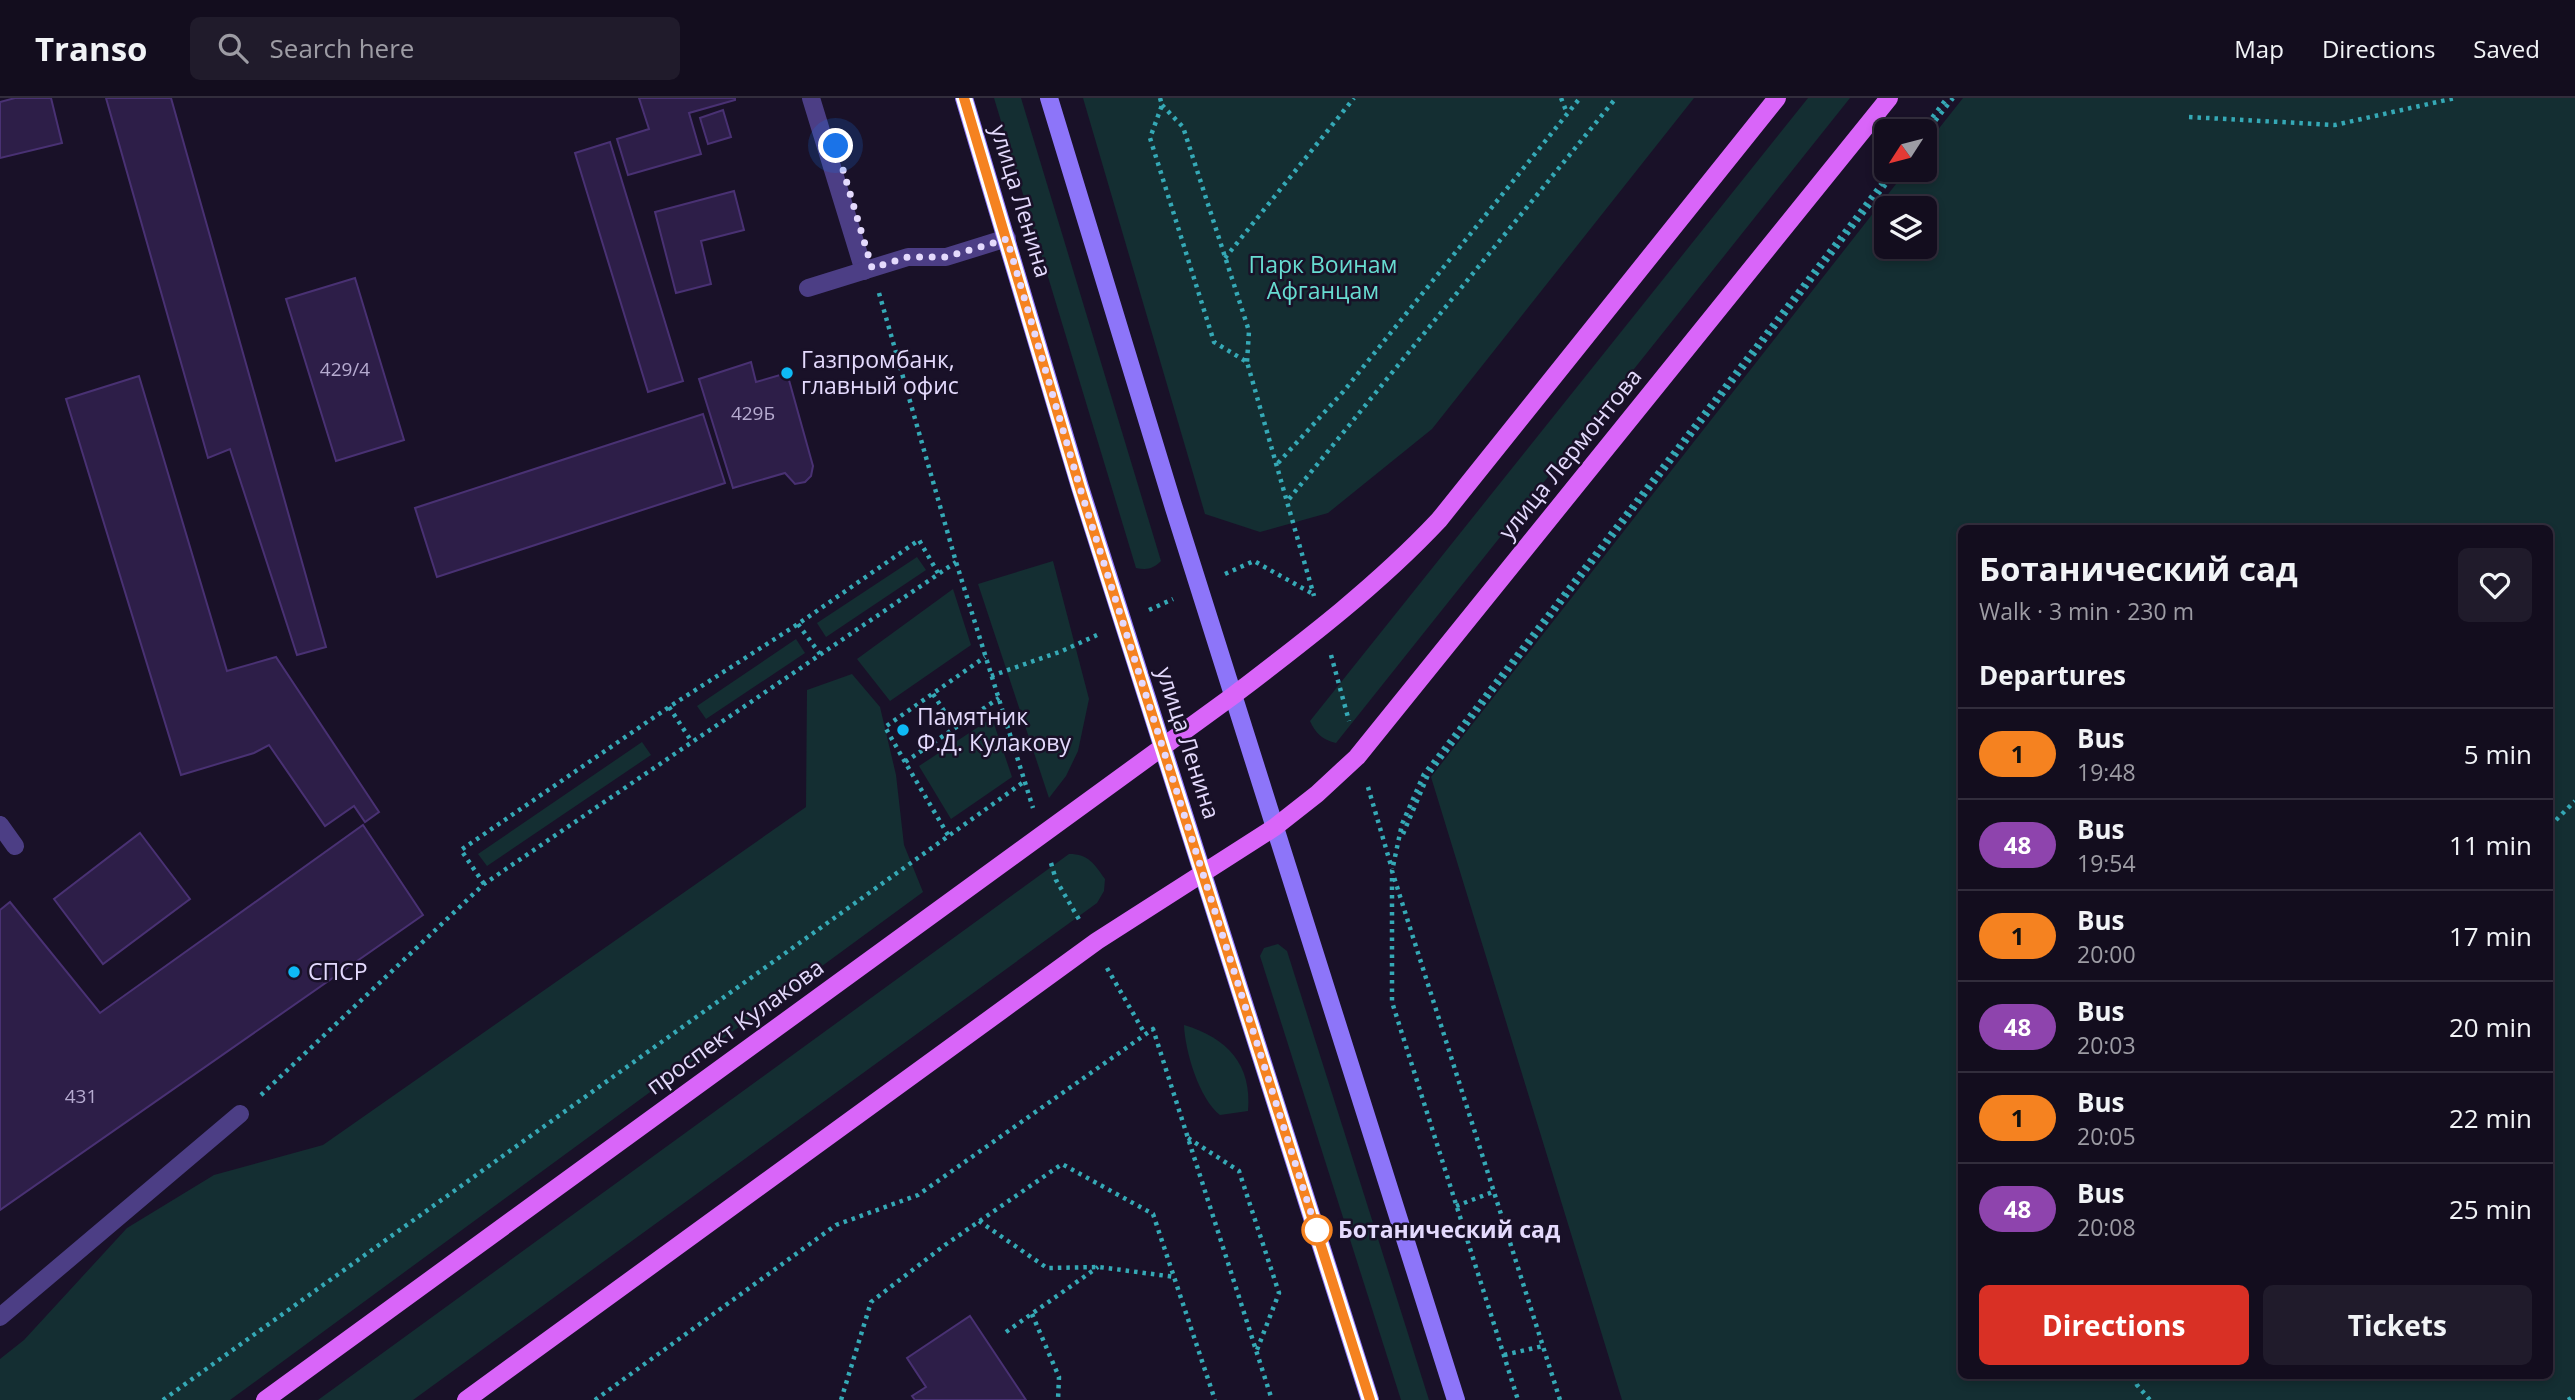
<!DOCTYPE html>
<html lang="en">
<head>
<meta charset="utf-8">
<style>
  body { margin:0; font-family:"Open Sans",sans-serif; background:#201b2b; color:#f1f3f6; height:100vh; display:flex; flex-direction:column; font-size:26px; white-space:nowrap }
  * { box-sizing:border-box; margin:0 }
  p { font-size:23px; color:#9d9ca4 }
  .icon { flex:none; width:38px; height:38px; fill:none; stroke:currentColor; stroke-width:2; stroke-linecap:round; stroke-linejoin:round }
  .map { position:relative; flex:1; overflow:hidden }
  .details { position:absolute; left:1958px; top:427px; width:595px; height:854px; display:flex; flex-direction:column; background:#130d1e; border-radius:10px; box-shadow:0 4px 10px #0003,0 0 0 2px #322d3c }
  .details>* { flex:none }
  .badge { padding:0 14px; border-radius:23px; font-size:24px; line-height:46px }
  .needle { width:46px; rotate:234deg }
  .controls { position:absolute; left:1874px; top:21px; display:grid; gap:14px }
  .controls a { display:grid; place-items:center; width:63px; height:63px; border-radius:10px; background:#130d1e; box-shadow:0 4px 10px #0003,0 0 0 2px #322d3c; font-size:35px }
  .you { position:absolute; width:35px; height:35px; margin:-18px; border:5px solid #fff; border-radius:50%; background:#1a73e8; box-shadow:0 0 0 10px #1a73e833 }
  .map>.badge { position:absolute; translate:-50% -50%; box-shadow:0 0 0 4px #fff }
  h2 { padding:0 21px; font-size:26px; line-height:63px }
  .round { display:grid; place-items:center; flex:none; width:74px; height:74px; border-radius:10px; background:#201b2b }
  .head { display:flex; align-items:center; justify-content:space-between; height:119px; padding:0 21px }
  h1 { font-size:33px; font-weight:700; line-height:52px }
  .action { display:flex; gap:14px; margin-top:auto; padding:14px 21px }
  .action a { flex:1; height:80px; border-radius:10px; background:#d93025; color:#fff; font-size:28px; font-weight:700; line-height:80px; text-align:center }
  .action a+a { background:#201b2b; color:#f1f3f6 }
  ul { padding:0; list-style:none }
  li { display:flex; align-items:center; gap:21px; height:91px; padding:0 21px; border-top:2px solid #322d3c }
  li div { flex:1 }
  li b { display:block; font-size:26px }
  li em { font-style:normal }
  li .badge { min-width:77px; font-weight:700; text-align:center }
  header { display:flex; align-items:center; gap:42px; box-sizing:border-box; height:98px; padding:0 35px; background:#130d1e; border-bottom:2px solid #322d3c }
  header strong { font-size:33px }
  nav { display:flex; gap:38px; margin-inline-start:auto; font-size:24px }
  .search { width:490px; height:63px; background:#201b2b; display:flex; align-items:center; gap:18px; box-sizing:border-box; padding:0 24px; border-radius:10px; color:#9d9ca4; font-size:26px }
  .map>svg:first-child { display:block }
  .green { fill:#142e32; fill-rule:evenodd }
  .building { fill:#2d1e48; stroke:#493173; stroke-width:2 }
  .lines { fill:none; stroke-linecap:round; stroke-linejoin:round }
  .path { stroke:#35a9b6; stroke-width:4.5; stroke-dasharray:3.5 5; stroke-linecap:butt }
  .service { stroke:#4c3e85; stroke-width:18 }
  .secondary { stroke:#8d75f9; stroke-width:18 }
  .primary { stroke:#d965f9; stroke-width:18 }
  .line-casing { stroke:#fff; stroke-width:16 }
  .line { stroke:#f58220; stroke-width:10 }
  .walk { stroke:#e4dafd; stroke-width:7; stroke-dasharray:0 12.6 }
  .poi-dot { fill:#0eb9f5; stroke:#191128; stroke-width:2.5 }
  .stop-dot { fill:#fff; stroke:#f58220; stroke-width:3.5 }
  .labels { text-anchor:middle; stroke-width:5; stroke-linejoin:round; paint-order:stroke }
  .number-label { font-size:19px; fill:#b6abd0 }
  .street-label { font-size:23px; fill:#e4dafd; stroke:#191128 }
  .park-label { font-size:23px; fill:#67dcd1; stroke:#191128 }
  .poi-label { font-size:23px; fill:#e4dafd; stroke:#191128; text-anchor:start }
  .stop-label { font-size:23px; font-weight:bold; fill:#e4dafd; stroke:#191128; text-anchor:start }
</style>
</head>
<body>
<header>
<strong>Transo</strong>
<div class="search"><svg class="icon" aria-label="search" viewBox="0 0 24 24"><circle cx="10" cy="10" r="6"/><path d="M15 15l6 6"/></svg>Search here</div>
<nav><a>Map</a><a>Directions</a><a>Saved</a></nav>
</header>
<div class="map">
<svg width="2575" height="1302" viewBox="0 0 2575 1302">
  <rect width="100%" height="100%" fill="#191128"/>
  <!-- green -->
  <g class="green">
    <path d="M994,0H1021L1161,463C1153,471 1147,472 1136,470Z"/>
    <polygon points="1083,0 1694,0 1432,331 1328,415 1260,434 1205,416"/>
    <path d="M1808,0H1850L1336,645C1323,642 1315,635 1310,623Z"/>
    <path d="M1963,0H2575V1302H1622L1431,679L1907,72H1925V48ZM1886,110H1925V149H1886ZM1962,430H2550V1278H1962Z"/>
    <polygon points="917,459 926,472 826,539 817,525"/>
    <polygon points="1053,463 1089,601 1078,653 1066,678 1049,700 978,486"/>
    <polygon points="953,491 971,547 890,603 857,561"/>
    <polygon points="796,541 805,555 706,621 697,608"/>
    <polygon points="852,576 880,609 896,677 904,747 923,794 230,1302 0,1302 0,1261 24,1242 127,1130 214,1077 323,1047 806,709 807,592"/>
    <polygon points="992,620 1012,679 951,721 919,668"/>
    <polygon points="642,644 651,657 487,768 478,756"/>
    <path d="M1069,756C1089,756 1094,766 1105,781L1104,793L1097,805L413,1302H318Z"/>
    <polygon points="1278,846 1287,853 1429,1302 1401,1302 1260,858 1264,850"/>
    <path d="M1184,927C1227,940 1252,966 1248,1013L1220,1017C1199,1001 1185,953 1184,927Z"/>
  </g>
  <!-- building -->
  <g class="building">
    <polygon points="15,0 51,0 62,45 0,60 0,4"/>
    <polygon points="106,0 171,0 326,549 297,557 230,351 208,360"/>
    <polygon points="639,0 735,0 735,2 689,15 701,56 628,77 617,41 649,31"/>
    <polygon points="723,12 731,39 708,46 700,20"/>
    <polygon points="610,44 683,283 648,294 575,55"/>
    <polygon points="734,93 744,132 701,143 711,186 676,195 655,114"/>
    <polygon points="355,180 404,342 336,363 286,201"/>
    <polygon points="751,264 756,284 787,275 813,368 811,378 805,384 795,386 785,375 733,390 699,281"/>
    <polygon points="139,278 227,573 276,559 379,714 365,724 354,708 325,728 269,647 254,655 181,677 66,301"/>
    <polygon points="703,316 725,385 437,479 415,410"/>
    <polygon points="363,727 423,817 0,1112 0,812 10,804 100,915"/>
    <polygon points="140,735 190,801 103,866 54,801"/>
    <polygon points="970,1218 1026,1302 915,1302 912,1298 926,1289 907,1260"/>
  </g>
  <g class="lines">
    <!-- path -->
    <g class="path">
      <polyline points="1160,0 1162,7 1150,40 1214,244 1247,264 1314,498"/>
      <polyline points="1561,0 1567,15"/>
      <polyline points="1162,7 1183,29 1249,233 1247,264"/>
      <polyline points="2189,19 2335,27 2455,0"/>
      <polyline points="1922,33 1947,0"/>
      <polyline points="1925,36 1953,0"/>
      <polyline points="1225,160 1354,0"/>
      <polyline points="879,195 956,464 1033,710"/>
      <polyline points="1278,365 1343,294 1580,0"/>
      <polyline points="1289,401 1616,0"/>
      <polyline points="1225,476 1254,463 1313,496"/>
      <polyline points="1149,512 1173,501"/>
      <polyline points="798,526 820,556"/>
      <polyline points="1331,557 1349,623"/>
      <polyline points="991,578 1062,553 1097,537"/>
      <polyline points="933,596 955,630"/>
      <polyline points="669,609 692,644"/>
      <polyline points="905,664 885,629 985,559"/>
      <polyline points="1368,689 1392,771"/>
      <polyline points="2550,728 2575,703"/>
      <polyline points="1403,736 1428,677 1897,72"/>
      <polyline points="948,737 905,664 999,600"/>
      <polyline points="1051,765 1056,782 1080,823"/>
      <polyline points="1392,780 1392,904 1518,1302"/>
      <polyline points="484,786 461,752 669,609 798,526 919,442 938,475"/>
      <polyline points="1107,870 1145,936"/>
      <polyline points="261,997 484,786 956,464"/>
      <polyline points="1188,1040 1239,1073 1279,1195 1257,1252"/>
      <polyline points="1456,1108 1493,1094"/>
      <polyline points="979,1123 1047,1170 1099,1169 1175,1179"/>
      <polyline points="1032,1216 1059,1279 1058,1302"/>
      <polyline points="1006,1234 1098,1169"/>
      <polyline points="1504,1257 1543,1248"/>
      <polyline points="2134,1278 2137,1287 2150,1302"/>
      <polyline points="163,1302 1025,683"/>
      <polyline points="595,1302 836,1127 918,1097 1153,931 1272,1302"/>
      <polyline points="841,1302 871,1204 945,1147 1062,1066 1153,1116 1215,1302"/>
      <polyline points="1560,1302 1392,773 1402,726 1424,676 1892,72"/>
      <polyline points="2568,1302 2575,1298"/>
    </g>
    <!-- service -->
    <g class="service">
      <polyline points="811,0 864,173"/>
      <polyline points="808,190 908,159 946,159 1007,140"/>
      <polyline points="0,727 15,748"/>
      <polyline points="0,1219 240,1016"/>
    </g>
    <!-- secondary -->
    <g class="secondary">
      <polyline points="964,0 1080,389 1370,1302"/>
      <polyline points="1049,0 1173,407 1456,1302"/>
    </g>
    <!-- primary -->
    <g class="primary">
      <path d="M265,1302L1234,597C1306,542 1377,488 1439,422L1777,0"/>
      <polyline points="466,1302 1097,843 1275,729 1317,696 1357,659 1889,0"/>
    </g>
  </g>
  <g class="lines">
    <!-- line casing -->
    <g class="line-casing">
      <polyline id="line" points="964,0 1080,390 1370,1302"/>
    </g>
    <!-- line -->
    <use href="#line" class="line"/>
    <!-- walk -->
    <polyline class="walk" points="836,48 872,170 908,159 946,159 1007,141 1080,390 1320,1143 1317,1132"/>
  </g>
  <!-- markers -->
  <g class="poi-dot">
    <circle cx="787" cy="275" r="7"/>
    <circle cx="903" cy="632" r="7"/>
    <circle cx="294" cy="874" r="7"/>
  </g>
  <circle class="stop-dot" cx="1317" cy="1132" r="14"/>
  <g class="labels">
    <!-- number labels -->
    <g class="number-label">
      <text x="345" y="278">429/4</text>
      <text x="753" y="322">429Б</text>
      <text x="81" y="1005">431</text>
    </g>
    <!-- street labels -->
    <g class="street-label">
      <text transform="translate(1021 103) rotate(73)" y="8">улица Ленина</text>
      <text transform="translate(1570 356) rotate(-51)" y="8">улица Лермонтова</text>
      <text transform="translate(1188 645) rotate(72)" y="8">улица Ленина</text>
      <text transform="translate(735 929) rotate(-36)" y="8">проспект Кулакова</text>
    </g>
    <!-- park labels -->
    <g class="park-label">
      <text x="1323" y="175">Парк Воинам<tspan x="1323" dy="26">Афганцам</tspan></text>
    </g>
    <!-- poi labels -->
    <g class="poi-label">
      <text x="801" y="270">Газпромбанк,<tspan x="801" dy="26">главный офис</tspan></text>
      <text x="917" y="627">Памятник<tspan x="917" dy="26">Ф.Д. Кулакову</tspan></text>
      <text x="308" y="882">СПСР</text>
    </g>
    <!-- stop labels -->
    <g class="stop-label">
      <text x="1338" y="1140">Ботанический сад</text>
    </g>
  </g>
</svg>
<div class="controls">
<a><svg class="needle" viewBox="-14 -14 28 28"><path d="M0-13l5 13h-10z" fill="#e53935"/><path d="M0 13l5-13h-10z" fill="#9d9ca4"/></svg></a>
<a><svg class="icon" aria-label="layers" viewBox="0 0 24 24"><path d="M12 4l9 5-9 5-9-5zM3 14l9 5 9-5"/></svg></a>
</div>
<div class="you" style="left:836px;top:48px"></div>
<section class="details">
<div class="head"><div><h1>Ботанический сад</h1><p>Walk · 3 min · 230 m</p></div><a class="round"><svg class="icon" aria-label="heart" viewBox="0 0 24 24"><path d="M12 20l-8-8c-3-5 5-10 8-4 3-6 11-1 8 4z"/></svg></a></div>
<h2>Departures</h2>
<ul>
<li><span class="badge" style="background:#f58220;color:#111">1</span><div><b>Bus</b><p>19:48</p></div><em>5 min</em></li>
<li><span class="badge" style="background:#8e44ad;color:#fff">48</span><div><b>Bus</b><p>19:54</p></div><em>11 min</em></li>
<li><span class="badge" style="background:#f58220;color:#111">1</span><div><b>Bus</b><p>20:00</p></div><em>17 min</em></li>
<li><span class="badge" style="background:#8e44ad;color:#fff">48</span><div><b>Bus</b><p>20:03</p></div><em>20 min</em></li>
<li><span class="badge" style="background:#f58220;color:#111">1</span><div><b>Bus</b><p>20:05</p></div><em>22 min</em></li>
<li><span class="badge" style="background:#8e44ad;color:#fff">48</span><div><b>Bus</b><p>20:08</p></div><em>25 min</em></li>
</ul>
<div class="action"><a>Directions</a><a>Tickets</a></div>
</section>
</div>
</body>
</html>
